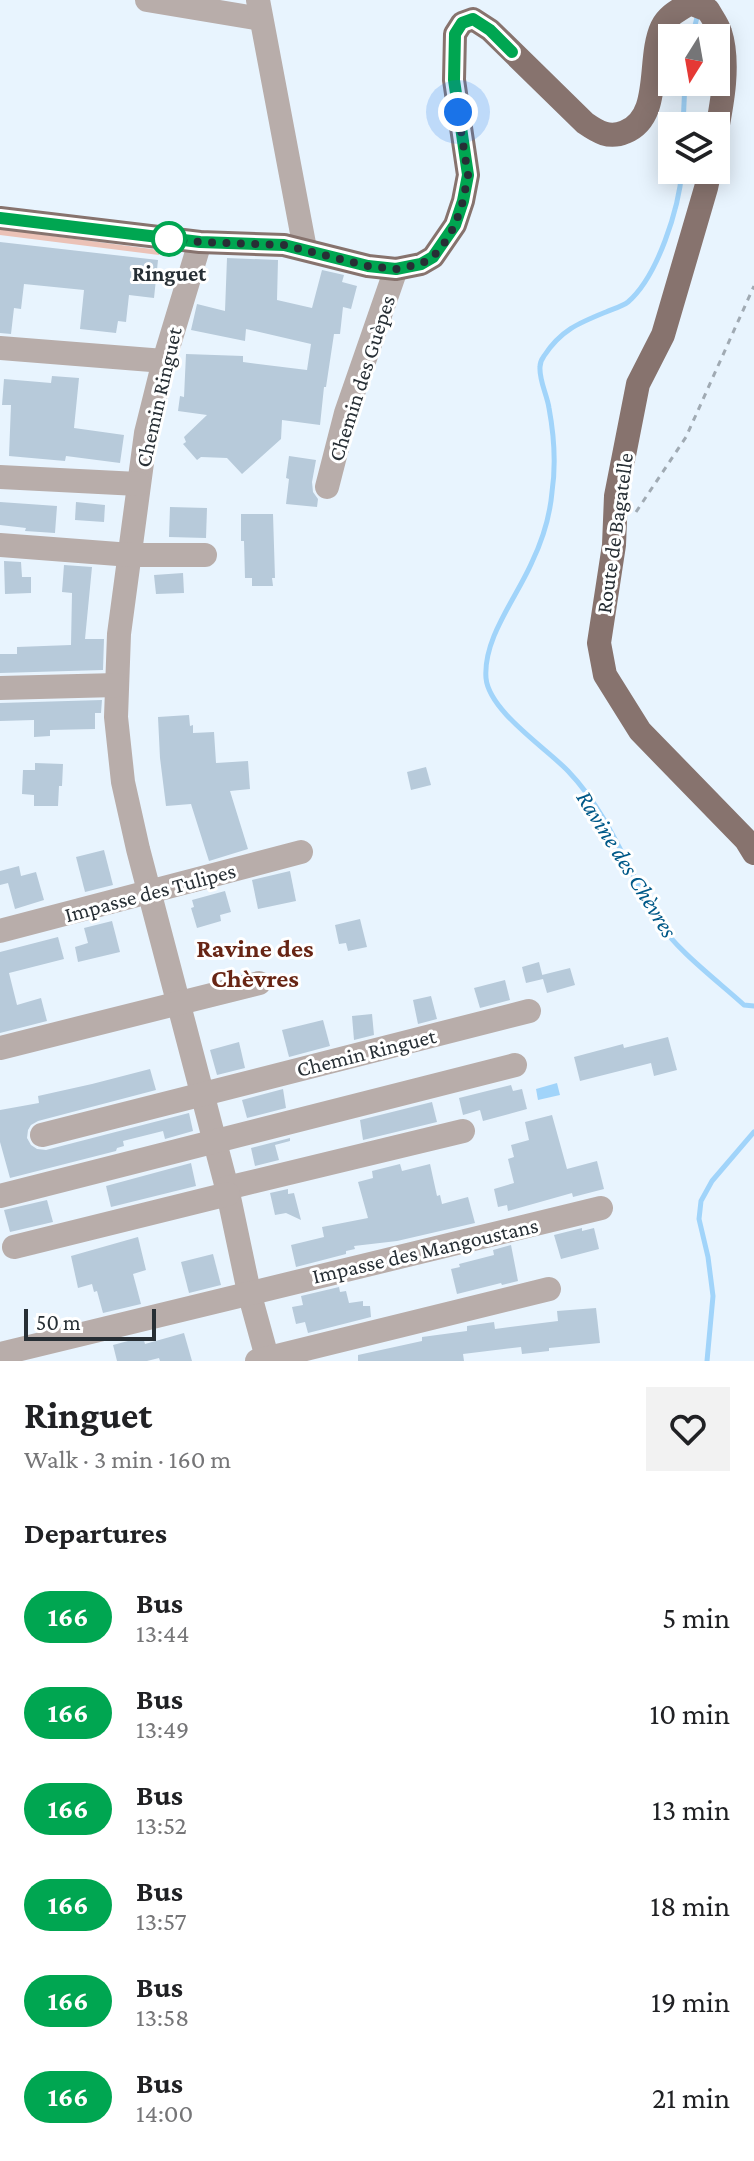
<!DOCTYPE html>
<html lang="en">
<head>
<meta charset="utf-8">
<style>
  body { margin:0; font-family:"Crimson Pro",serif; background:#f2f2f2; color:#202124; height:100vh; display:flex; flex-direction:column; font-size:30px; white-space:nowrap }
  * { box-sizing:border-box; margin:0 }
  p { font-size:26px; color:#757577 }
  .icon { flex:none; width:44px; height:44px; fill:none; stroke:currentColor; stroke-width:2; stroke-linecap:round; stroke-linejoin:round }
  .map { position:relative; height:1361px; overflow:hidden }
  .sheet { display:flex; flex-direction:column; background:#fff; flex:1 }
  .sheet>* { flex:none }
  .badge { padding:0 16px; border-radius:26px; font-size:28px; line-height:52px }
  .needle { width:52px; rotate:191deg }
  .fabs { position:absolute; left:658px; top:24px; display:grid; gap:16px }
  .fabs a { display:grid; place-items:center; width:72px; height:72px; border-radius:0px; background:#fff; box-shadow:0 4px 20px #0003; font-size:40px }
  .scale { position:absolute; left:24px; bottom:20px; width:132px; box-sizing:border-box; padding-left:8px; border:4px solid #272f35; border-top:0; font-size:22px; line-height:28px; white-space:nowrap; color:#272f35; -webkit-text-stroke:6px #fff; paint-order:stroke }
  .you { position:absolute; width:40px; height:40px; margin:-20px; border:6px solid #fff; border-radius:50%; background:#1a73e8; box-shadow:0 0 0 12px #1a73e833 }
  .map>.badge { position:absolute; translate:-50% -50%; box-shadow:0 0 0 4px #fff }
  h2 { padding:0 24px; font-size:30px; line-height:72px }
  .round { display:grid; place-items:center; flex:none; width:84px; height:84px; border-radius:0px; background:#f2f2f2 }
  .headline { display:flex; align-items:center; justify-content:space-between; height:136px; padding:0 24px }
  h1 { font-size:38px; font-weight:700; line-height:60px }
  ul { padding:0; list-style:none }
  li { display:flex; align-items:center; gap:24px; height:96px; padding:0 24px }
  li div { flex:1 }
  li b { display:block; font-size:30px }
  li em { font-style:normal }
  li .badge { min-width:88px; font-weight:700; text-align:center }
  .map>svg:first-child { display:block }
  .green { fill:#ebc2b7 }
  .water { fill:#a1d4fa }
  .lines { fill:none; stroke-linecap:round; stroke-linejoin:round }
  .stream { stroke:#a1d4fa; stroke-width:5 }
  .building { fill:#b7cada }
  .path { stroke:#a0aab3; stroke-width:3; stroke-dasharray:6 6; stroke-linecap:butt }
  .minor { stroke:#b8adaa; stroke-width:24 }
  .major { stroke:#87736e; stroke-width:24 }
  .line-casing { stroke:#fff; stroke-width:18 }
  .line { stroke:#00a651; stroke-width:12 }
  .walk { stroke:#272f35; stroke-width:8; stroke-dasharray:0 14.4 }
  .stop-dot { fill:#fff; stroke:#00a651; stroke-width:4 }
  .labels { text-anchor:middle; stroke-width:6; stroke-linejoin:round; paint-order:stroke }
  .stop-label { font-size:22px; font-weight:bold; fill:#272f35; stroke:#fff }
  .street-label { font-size:22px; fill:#272f35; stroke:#fff }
  .water-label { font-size:24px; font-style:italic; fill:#005988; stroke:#fff }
  .quarter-label { font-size:26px; font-weight:bold; fill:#682514; stroke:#fff }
</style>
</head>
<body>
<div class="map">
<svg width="754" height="1361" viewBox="0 0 754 1361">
  <rect width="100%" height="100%" fill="#e8f4fe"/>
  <!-- green -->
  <polygon class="green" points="0,229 159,250 159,255 0,235"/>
  <!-- water -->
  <polygon class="water" points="557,1083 560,1095 538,1100 536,1089"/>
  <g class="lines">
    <!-- stream -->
    <g class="stream">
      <polyline points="692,38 698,13"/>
      <polyline points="683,126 685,82"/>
      <path d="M682,170C679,208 658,276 628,302C623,306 613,309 606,312C579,323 561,330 544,356C541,360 540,362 540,367C539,380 547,395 549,408C554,435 556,465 552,492C550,515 542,541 532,562C517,597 483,638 486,678C489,711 546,748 568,771C610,815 628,871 658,921C676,950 719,982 744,1005L754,1006"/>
      <polyline points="707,1361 713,1296 708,1257 699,1219 701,1201 712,1181 754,1132"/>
    </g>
  </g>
  <!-- building -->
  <g class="building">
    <polygon points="0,242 158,260 154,298 129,295 126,322 118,321 116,333 80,329 84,290 24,284 21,309 14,308 11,334 0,333"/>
    <polygon points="227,258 278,260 277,300 312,308 322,270 344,275 342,282 357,286 351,309 343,307 340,334 334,334 326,387 324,387 320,425 282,420 281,439 242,474 227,458 201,457 197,460 183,444 186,442 184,437 207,415 178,411 180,396 184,397 186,354 243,356 243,362 307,370 311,344 246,329 245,341 191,330 197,304 225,311"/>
    <polygon points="52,376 79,378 74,428 124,435 120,463 66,456 65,461 9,456 11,405 2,405 4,379 51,383"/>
    <polygon points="289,456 316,460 312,482 313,492 318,499 317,507 286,504 289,479 286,478"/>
    <polygon points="0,502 57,506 55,533 25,531 26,528 0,525"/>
    <polygon points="76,502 105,505 104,522 75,520"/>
    <polygon points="170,507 207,508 206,538 169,537"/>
    <polygon points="241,514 273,514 275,578 272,578 273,586 252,586 252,578 245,578 244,541 241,541"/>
    <polygon points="4,561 21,562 22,577 31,577 31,593 5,594"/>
    <polygon points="64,565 92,567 85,639 104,639 103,670 0,673 0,654 17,654 17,647 71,645 72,593 62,592"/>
    <polygon points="183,573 184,593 156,594 154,575"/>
    <polygon points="102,700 101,713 95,713 95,729 50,730 50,736 34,737 34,720 0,721 0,703"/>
    <polygon points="189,715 190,726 193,725 193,733 214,732 216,763 248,761 250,789 230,791 248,849 209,861 191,804 166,806 160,758 158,717"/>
    <polygon points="35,763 63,764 62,786 59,786 58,806 34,806 34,795 22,794 23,770 35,770"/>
    <polygon points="426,767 431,785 411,790 407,772"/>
    <polygon points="104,850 113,885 85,892 76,857"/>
    <polygon points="19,866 21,876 36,872 44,900 15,909 8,883 0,885 0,871"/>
    <polygon points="290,871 296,901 258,909 252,880"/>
    <polygon points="225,891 231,912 220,915 221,921 197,928 191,908 194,907 192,900"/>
    <polygon points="360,919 367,947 348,951 346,943 339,944 335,925"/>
    <polygon points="112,921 120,952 78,962 75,947 88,943 84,928"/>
    <polygon points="58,937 64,959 9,973 17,1005 41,998 47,1021 0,1033 0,952"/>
    <polygon points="539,962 543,978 542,975 570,968 575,985 547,993 543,979 526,983 522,967"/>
    <polygon points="505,980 510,1000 480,1008 474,988"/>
    <polygon points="431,996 437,1019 418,1024 413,1000"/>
    <polygon points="372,1014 374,1035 354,1040 352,1016"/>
    <polygon points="323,1020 330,1046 289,1057 282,1030"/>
    <polygon points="668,1037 677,1070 654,1076 651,1063 580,1081 574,1057 623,1044 624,1048"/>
    <polygon points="239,1042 245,1068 217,1075 210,1050"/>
    <polygon points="150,1069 156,1090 38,1121 31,1125 28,1130 27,1138 31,1145 37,1149 46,1150 189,1113 193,1131 165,1139 163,1131 123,1141 124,1146 117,1148 116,1151 10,1178 0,1142 0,1110 39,1103 38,1096 92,1084"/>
    <polygon points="511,1085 513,1091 522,1089 527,1109 483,1121 480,1110 463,1115 459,1098"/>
    <polygon points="283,1089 286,1108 247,1118 242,1100"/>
    <polygon points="432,1102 437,1122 363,1140 360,1120"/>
    <polygon points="552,1115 567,1169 597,1161 604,1189 573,1197 572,1193 508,1211 507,1205 498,1207 494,1189 514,1183 508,1159 514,1157 511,1145 529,1140 525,1122"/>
    <polygon points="290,1138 290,1141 275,1145 279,1160 255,1166 251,1148"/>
    <polygon points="191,1163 196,1186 111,1207 106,1186"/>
    <polygon points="400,1164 402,1171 430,1164 437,1196 440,1195 442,1204 468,1197 475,1223 397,1241 354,1246 355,1249 346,1251 346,1254 296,1267 291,1245 324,1237 322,1227 368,1218 358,1182 373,1178 372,1171"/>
    <polygon points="288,1189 288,1194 294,1193 301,1220 286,1213 275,1215 270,1193"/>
    <polygon points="47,1200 53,1222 10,1232 4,1210"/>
    <polygon points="582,1228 582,1231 594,1228 599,1249 561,1259 554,1235"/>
    <polygon points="138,1237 146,1270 133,1274 141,1304 103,1313 97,1291 94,1292 92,1284 78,1288 71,1256"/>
    <polygon points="511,1245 518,1281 502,1285 501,1283 457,1294 451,1269 460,1267 459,1264 494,1255 493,1250"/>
    <polygon points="213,1254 221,1285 189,1293 181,1262"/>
    <polygon points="339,1287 340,1292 346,1291 349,1303 363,1301 363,1306 370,1306 371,1317 308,1333 305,1322 296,1324 292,1307 303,1305 301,1296"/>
    <polygon points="596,1308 600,1343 549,1348 549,1351 522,1354 521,1347 463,1354 464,1361 358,1361 358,1355 422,1341 422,1337 467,1331 467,1326 494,1322 495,1329 558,1321 557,1311"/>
    <polygon points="184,1333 192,1361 160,1361 159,1358 147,1361 117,1361 113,1345 143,1337 145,1344"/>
  </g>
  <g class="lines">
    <!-- path -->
    <polyline class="path" points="636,512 686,437 754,286"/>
    <!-- minor -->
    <g class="minor">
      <polyline points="147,0 261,19"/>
      <polyline points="258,0 305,249"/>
      <polyline points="200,242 164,361 146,433 119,634 116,717 123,782 138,849 227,1188 249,1292 268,1361"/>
      <polyline points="0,348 164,361"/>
      <polyline points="0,477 138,484"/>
      <polyline points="327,487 346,413 396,269"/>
      <polyline points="0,545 131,555 205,555"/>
      <polyline points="0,688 117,685"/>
      <polyline points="0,931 301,852"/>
      <polyline points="0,1048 259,983"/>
      <polyline points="42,1135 529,1011"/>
      <polyline points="227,1188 463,1131"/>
      <polyline points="0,1196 515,1065"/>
      <polyline points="14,1247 228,1194"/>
      <polyline points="0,1354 601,1208"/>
      <polyline points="257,1361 549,1289"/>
    </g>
    <!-- major -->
    <g class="major">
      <polyline points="710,170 706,188 663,335 638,384 616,496 614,545 599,643 605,675 640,731 746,840 754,853"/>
      <path d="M0,218L200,242L284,245L368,266L396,269L421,264L433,257L455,225L463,201L468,175L454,80L455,34L462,23L473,19L490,30L585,123C598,132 609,139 625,132C663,117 647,59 662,27C668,15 679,10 690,3L708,10C712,17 718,25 720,32C730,63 722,104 716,135"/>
    </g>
  </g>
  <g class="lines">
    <!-- line casing -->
    <g class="line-casing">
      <polyline id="line" points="0,218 200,242 284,245 368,266 396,269 421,264 433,257 455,225 463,201 468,175 454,80 455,34 462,23 473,19 490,30 512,52"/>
    </g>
    <!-- line -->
    <use href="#line" class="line"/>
    <!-- walk -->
    <polyline class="walk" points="169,239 200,242 284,245 368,266 396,269 421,264 433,257 445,242 455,225 463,201 468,175 458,112"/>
  </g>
  <!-- markers -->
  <circle class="stop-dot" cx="169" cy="239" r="16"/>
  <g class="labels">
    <!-- stop labels -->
    <g class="stop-label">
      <text x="169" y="281">Ringuet</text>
    </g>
    <!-- street labels -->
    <g class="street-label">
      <text transform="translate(361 378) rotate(-72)" y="8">Chemin des Guèpes</text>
      <text transform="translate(158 397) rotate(-77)" y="8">Chemin Ringuet</text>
      <text transform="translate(614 533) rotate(-82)" y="8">Route de Bagatelle</text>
      <text transform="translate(150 892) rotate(-15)" y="8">Impasse des Tulipes</text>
      <text transform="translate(366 1052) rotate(-14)" y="8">Chemin Ringuet</text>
      <text transform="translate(425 1250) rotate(-13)" y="8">Impasse des Mangoustans</text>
    </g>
    <!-- water labels -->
    <g class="water-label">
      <text transform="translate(627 864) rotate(58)" y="8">Ravine des Chèvres</text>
    </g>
    <!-- quarter labels -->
    <g class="quarter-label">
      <text x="255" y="957">Ravine des<tspan x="255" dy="30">Chèvres</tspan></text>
    </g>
  </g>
</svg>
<div class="fabs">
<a><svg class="needle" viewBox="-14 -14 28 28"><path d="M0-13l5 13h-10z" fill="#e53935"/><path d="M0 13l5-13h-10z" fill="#757577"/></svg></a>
<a><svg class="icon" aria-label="layers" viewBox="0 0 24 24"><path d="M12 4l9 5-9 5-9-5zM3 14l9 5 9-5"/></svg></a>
</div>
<div class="scale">50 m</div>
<div class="you" style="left:458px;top:112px"></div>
</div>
<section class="sheet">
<div class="headline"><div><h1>Ringuet</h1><p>Walk · 3 min · 160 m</p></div><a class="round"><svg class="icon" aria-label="heart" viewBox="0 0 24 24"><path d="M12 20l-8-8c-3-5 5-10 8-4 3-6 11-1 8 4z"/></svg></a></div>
<h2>Departures</h2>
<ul>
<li><span class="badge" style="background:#00a651;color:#fff">166</span><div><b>Bus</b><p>13:44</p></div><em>5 min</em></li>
<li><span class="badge" style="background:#00a651;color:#fff">166</span><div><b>Bus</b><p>13:49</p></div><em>10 min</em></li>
<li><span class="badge" style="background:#00a651;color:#fff">166</span><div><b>Bus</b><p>13:52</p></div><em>13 min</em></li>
<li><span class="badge" style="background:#00a651;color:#fff">166</span><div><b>Bus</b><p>13:57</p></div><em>18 min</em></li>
<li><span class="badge" style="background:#00a651;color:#fff">166</span><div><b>Bus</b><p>13:58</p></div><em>19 min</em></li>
<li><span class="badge" style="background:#00a651;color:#fff">166</span><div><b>Bus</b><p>14:00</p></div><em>21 min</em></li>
</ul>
</section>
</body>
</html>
